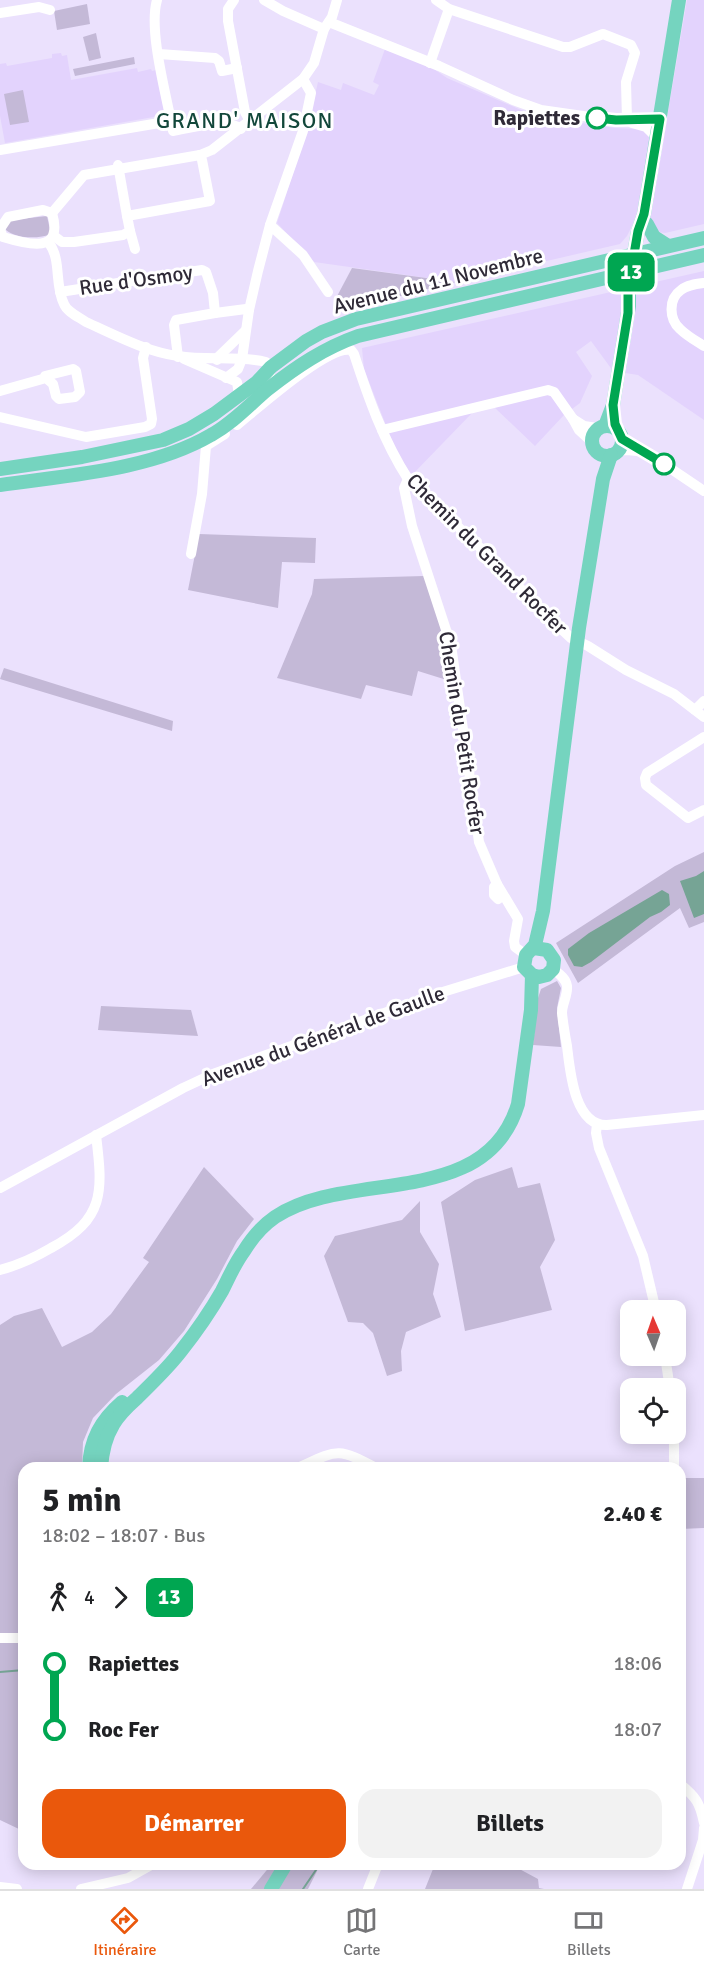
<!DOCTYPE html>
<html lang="fr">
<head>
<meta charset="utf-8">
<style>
  body { margin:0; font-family:Signika,sans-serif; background:#f2f2f2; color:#202124; height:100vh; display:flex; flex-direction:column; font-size:22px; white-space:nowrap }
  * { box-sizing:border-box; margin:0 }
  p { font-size:20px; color:#757577 }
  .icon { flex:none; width:33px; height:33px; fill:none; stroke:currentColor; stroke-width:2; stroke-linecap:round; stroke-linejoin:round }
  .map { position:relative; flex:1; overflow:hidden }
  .drawer { position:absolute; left:18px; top:1462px; width:668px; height:408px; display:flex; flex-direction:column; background:#fff; border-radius:18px; box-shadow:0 3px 15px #0003 }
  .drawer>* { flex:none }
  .badge { padding:0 12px; border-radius:9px; font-size:21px; line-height:39px }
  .needle { width:39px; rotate:358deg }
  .buttons { position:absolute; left:620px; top:1300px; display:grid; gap:12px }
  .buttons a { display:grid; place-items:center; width:66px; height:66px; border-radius:12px; background:#fff; box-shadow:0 3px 15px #0003; font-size:30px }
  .map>.badge { position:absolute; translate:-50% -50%; box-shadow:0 0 0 3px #fff }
  .legs { display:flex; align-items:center; gap:9px; height:66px; padding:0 24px; font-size:20px }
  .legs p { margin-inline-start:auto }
  .head { display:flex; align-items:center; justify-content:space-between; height:102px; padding:0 24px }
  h1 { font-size:33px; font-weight:700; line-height:45px }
  .cta { display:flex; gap:12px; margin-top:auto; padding:12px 24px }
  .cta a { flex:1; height:69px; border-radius:18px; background:#ea580c; color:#fff; font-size:24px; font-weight:700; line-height:69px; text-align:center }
  .cta a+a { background:#f2f2f2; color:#202124 }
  ul { padding:0 24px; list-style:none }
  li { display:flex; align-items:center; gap:21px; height:66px; font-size:22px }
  li i { display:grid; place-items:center; width:9px; height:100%; margin:0 8px; background:currentColor }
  li i::after { content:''; width:15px; height:15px; margin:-8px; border:4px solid; border-radius:50%; background:#fff }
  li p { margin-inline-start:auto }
  li:first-child i { background:linear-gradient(#0000 50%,currentColor 0) }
  li:last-child i { background:linear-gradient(currentColor 50%,#0000 0) }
  .dock { display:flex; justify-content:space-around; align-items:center; height:84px; border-top:2px solid #e0e0e0; background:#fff; font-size:16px; color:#757577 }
  .dock a { display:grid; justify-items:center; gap:3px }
  .dock .selected { color:#ea580c }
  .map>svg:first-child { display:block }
  .built { fill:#e3d3fd }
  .green { fill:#c4b9d7 }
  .water { fill:#76a495 }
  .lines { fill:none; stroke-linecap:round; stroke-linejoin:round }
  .stream { stroke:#76a495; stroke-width:2 }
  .minor { stroke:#fff; stroke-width:10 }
  .major { stroke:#75d4bf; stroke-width:14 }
  .line-1-casing { stroke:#fff; stroke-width:14 }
  .line-1 { stroke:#00a651; stroke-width:9 }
  .stop-1-dot { fill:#fff; stroke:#00a651; stroke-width:3 }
  .labels { text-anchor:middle; stroke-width:6; stroke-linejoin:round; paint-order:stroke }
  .stop-label { font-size:21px; font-weight:bold; fill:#2f2a37; stroke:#fff; text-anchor:end }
  .street-label { font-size:21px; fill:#2f2a37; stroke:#fff }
  .neighbourhood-label { font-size:22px; letter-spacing:1.5px; fill:#12473a; stroke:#fff }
</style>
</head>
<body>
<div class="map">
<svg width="704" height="1889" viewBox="0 0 704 1889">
  <rect width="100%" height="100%" fill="#ebe1fd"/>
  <!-- built -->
  <g class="built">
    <polygon points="687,0 704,0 704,224 665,233 658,232 652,219 635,220 627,236 620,244 456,282 314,262 277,223 306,133 318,82 341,90 343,83 374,95 379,85 373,82 385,49 431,67 447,78 535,116 615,128 665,130"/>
    <polygon points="61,53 62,56 67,55 71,80 137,68 138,72 151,69 152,71 156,70 165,115 5,143 0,116 0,64 6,63 7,66 52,58 52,54"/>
    <polygon points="704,271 704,420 638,375 613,371 591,341 576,352 592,376 580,403 564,415 535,446 494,407 473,412 412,475 398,456 364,369 362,348"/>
  </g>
  <!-- green -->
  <g class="green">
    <polygon points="87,4 90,24 57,30 54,11"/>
    <polygon points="96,33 101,58 89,61 83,37"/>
    <polygon points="134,57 135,64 75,76 73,69"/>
    <polygon points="23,90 29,122 10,125 4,94"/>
    <path d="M47,216L51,234C39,239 16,239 6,230V225L11,220Z"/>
    <polygon points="352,268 456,282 342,311 335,300"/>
    <polygon points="199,534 316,538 315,563 282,562 278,608 188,590"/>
    <polygon points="424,576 442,632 450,681 418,671 412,696 366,685 361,699 277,678 312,594 314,579"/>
    <polygon points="4,668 173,721 172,731 0,679"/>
    <polygon points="704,852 704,922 689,928 680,908 578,983 556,943 675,866"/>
    <polygon points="557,981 561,988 557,1008 561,1047 533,1045 538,998 541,989"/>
    <polygon points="101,1006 191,1010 198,1036 98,1030"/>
    <polygon points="204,1167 254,1219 237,1241 217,1279 184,1331 159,1360 116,1394 93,1418 83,1442 82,1468 24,1468 24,1830 21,1830 0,1820 0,1325 14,1316 42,1308 62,1347 92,1332 111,1314 149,1262 143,1258"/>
    <polygon points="512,1167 518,1188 540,1183 555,1240 540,1267 552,1310 465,1331 441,1202 475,1180"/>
    <polygon points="420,1201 420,1232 439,1264 433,1294 441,1317 406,1332 401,1351 402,1371 387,1376 373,1333 363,1323 348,1322 324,1256 335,1236 402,1220"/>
    <polygon points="680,1478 704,1478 704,1528 680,1529"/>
    <polygon points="435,1864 512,1865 538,1879 539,1888 544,1889 425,1889"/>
    <polygon points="271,1865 320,1865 308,1889 251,1889"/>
  </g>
  <!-- water -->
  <g class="water">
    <polygon points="704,871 704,914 694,918 680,881 696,876"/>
    <polygon points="662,890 669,894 670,905 661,912 650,917 591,962 582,967 574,966 568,955 568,949 589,933"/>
  </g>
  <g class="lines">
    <!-- stream -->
    <g class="stream">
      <polyline points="0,1672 24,1670"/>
      <polyline points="303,1889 320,1864"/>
    </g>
    <!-- minor -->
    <g class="minor">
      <path d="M157,0C148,31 167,97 173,131C191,128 226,117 241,129"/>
      <polyline points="234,0 228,9 228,21 245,112 250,121"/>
      <polyline points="264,0 283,11 324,29"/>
      <polyline points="449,9 563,47 570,47 603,34 631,45 635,53 626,82 627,120"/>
      <polyline points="0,13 39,7 50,10"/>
      <polyline points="329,22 439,66 513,100 541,110 604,119 660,119"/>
      <polyline points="159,54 215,58 219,61 222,71 237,68"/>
      <polyline points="430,63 449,9 436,0"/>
      <polyline points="632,123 646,127 657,138"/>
      <polyline points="0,150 171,121"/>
      <polyline points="118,165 127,216"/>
      <polyline points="52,213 84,175 200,155 212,150 303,79 314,63 324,29 332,17 337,0"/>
      <polyline points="270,225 303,255 328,292"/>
      <path d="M0,229L8,217L43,210L52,213C64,254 29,245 3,237L0,230"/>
      <polyline points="130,231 135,249"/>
      <polyline points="54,236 62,242 74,242 123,235 130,231 127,216 210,201 202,160 200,155"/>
      <path d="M49,243C62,261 54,284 64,304C67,312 79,317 86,322C115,335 147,352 178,356C207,361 238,355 266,362L271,367L270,373"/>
      <path d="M704,283C696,284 687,285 681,290C668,299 669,319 680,329C687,336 696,341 704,346"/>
      <polyline points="60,292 202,270 206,272 213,293 215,313 176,320 174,325 178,357"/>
      <polyline points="215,313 246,309 249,310"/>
      <polyline points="184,359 237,382 239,395"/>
      <polyline points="217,360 217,358 245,331"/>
      <polyline points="226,378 238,369 242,359 249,310 258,271 270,225 303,131 311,93 303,79"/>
      <polyline points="0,391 46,378 45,376 73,369 76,371 80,392 75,397 59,399 56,396 53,384 46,378"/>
      <polyline points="0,417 86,437 145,427 151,424 152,419 143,358 146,347"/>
      <path d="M237,425C258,408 328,345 351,350L354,354C368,397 383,440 408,479L496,563L539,608L571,638L588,646L626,670L674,694L704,717"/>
      <polyline points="382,430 548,390 554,392 573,419"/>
      <polyline points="622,439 649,454 704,491"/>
      <polyline points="591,441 579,430 573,419 584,426 597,428"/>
      <polyline points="617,451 627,450 637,451"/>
      <polyline points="408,479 404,488 412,526 451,645 479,842 497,884"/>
      <polyline points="191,554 202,494 206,446 225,434"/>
      <polyline points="695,710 704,701"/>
      <polyline points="704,737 647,773 645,778 646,785 688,818 704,810"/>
      <polyline points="503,895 498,899 494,895 494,887 497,884 518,919 514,941 515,947 526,955"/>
      <path d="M553,969C558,973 566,978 567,986C568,995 562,1004 562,1013C563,1024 565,1035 567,1046C570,1070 574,1126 607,1125L704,1115"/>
      <polyline points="597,1124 596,1133 599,1148 643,1256 656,1311"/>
      <polyline points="0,1188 183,1088 213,1074 446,991 524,967"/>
      <path d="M0,1270C19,1265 34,1258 51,1248C105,1219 103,1192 96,1135"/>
      <polyline points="665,1356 670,1389"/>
      <polyline points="674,1434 674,1468"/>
      <path d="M298,1468C337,1450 337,1447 376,1468"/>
      <polyline points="0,1638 24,1638"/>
      <path d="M680,1784C696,1797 700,1803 704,1823"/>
      <polyline points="0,1887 17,1889"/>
      <polyline points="81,1889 128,1878 153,1864"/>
      <polyline points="368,1889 378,1864"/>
      <polyline points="687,1889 703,1840 704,1828"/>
    </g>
    <!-- major -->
    <g class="major">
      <polyline points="647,224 654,237 668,246"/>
      <polyline points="605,426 613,405 629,306 629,282 638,231 644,214 679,0"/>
      <circle cx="607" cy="441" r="15"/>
      <polyline points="0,469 82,457 163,440 189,429 214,414 257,382 271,367 306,341 322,332 356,319 704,238"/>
      <path d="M0,485C69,475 151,470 211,435C233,423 249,405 268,389C296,367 324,348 358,336L704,255"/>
      <polyline points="534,948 547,950 554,960 553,969 547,975 539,977 532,975 524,967 526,955 535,945 543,911 579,628 603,479 611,455"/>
      <path d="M89,1468C90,1440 101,1420 122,1402"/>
      <path d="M101,1468C102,1453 105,1438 113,1425C119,1414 128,1406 137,1398C152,1383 168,1368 181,1351C196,1332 210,1312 222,1291C229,1277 235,1263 244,1251C252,1238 262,1226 275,1217C348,1168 486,1211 518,1104L531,1010L532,975"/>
      <polyline points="271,1889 286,1864"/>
    </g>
  </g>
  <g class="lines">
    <!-- line-1 casing -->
    <g class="line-1-casing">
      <polyline id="line-1" points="597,118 616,120 660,119 644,214 638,231 631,272 628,290 628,313 613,405 615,424 622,439 664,464"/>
    </g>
    <!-- line-1 -->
    <use href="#line-1" class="line-1"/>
  </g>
  <!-- markers -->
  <g class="stop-1-dot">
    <circle cx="597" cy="118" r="10"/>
    <circle cx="664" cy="464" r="10"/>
  </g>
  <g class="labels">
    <!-- stop labels -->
    <g class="stop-label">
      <text x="580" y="125">Rapiettes</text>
    </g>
    <!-- street labels -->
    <g class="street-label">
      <text transform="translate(136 280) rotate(-8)" y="7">Rue d'Osmoy</text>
      <text transform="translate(438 281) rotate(-14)" y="7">Avenue du 11 Novembre</text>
      <text transform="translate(487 554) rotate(45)" y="7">Chemin du Grand Rocfer</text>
      <text transform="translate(462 733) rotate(81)" y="7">Chemin du Petit Rocfer</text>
      <text transform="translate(323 1036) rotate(-20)" y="7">Avenue du Général de Gaulle</text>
    </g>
    <!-- neighbourhood labels -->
    <g class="neighbourhood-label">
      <text x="245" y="128">GRAND' MAISON</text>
    </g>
  </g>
</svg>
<div class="buttons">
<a><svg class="needle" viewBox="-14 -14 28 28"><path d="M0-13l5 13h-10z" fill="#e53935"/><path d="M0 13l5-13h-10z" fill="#757577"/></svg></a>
<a><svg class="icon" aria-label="locate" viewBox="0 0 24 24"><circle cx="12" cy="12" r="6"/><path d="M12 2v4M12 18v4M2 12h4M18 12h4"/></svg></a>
</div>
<b class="badge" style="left:631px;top:272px;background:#00a651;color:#fff">13</b>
<section class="drawer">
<div class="head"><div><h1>5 min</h1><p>18:02 – 18:07 · Bus</p></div><b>2.40 €</b></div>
<div class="legs"><svg class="icon" aria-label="walk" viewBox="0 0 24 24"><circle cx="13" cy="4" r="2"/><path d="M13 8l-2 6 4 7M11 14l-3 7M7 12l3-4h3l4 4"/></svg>4<svg class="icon" aria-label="forward" viewBox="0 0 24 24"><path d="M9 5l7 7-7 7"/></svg><b class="badge" style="background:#00a651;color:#fff">13</b></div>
<ul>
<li><i style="color:#00a651"></i><b>Rapiettes</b><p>18:06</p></li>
<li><i style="color:#00a651"></i><b>Roc Fer</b><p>18:07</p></li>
</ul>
<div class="cta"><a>Démarrer</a><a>Billets</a></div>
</section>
</div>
<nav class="dock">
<a class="selected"><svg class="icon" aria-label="directions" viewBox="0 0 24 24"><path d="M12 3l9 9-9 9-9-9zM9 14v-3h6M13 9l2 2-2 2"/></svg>Itinéraire</a>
<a><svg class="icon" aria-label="map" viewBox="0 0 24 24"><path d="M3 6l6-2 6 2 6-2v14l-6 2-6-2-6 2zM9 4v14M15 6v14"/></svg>Carte</a>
<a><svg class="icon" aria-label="tickets" viewBox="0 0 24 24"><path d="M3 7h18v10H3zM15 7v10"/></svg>Billets</a>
</nav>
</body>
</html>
